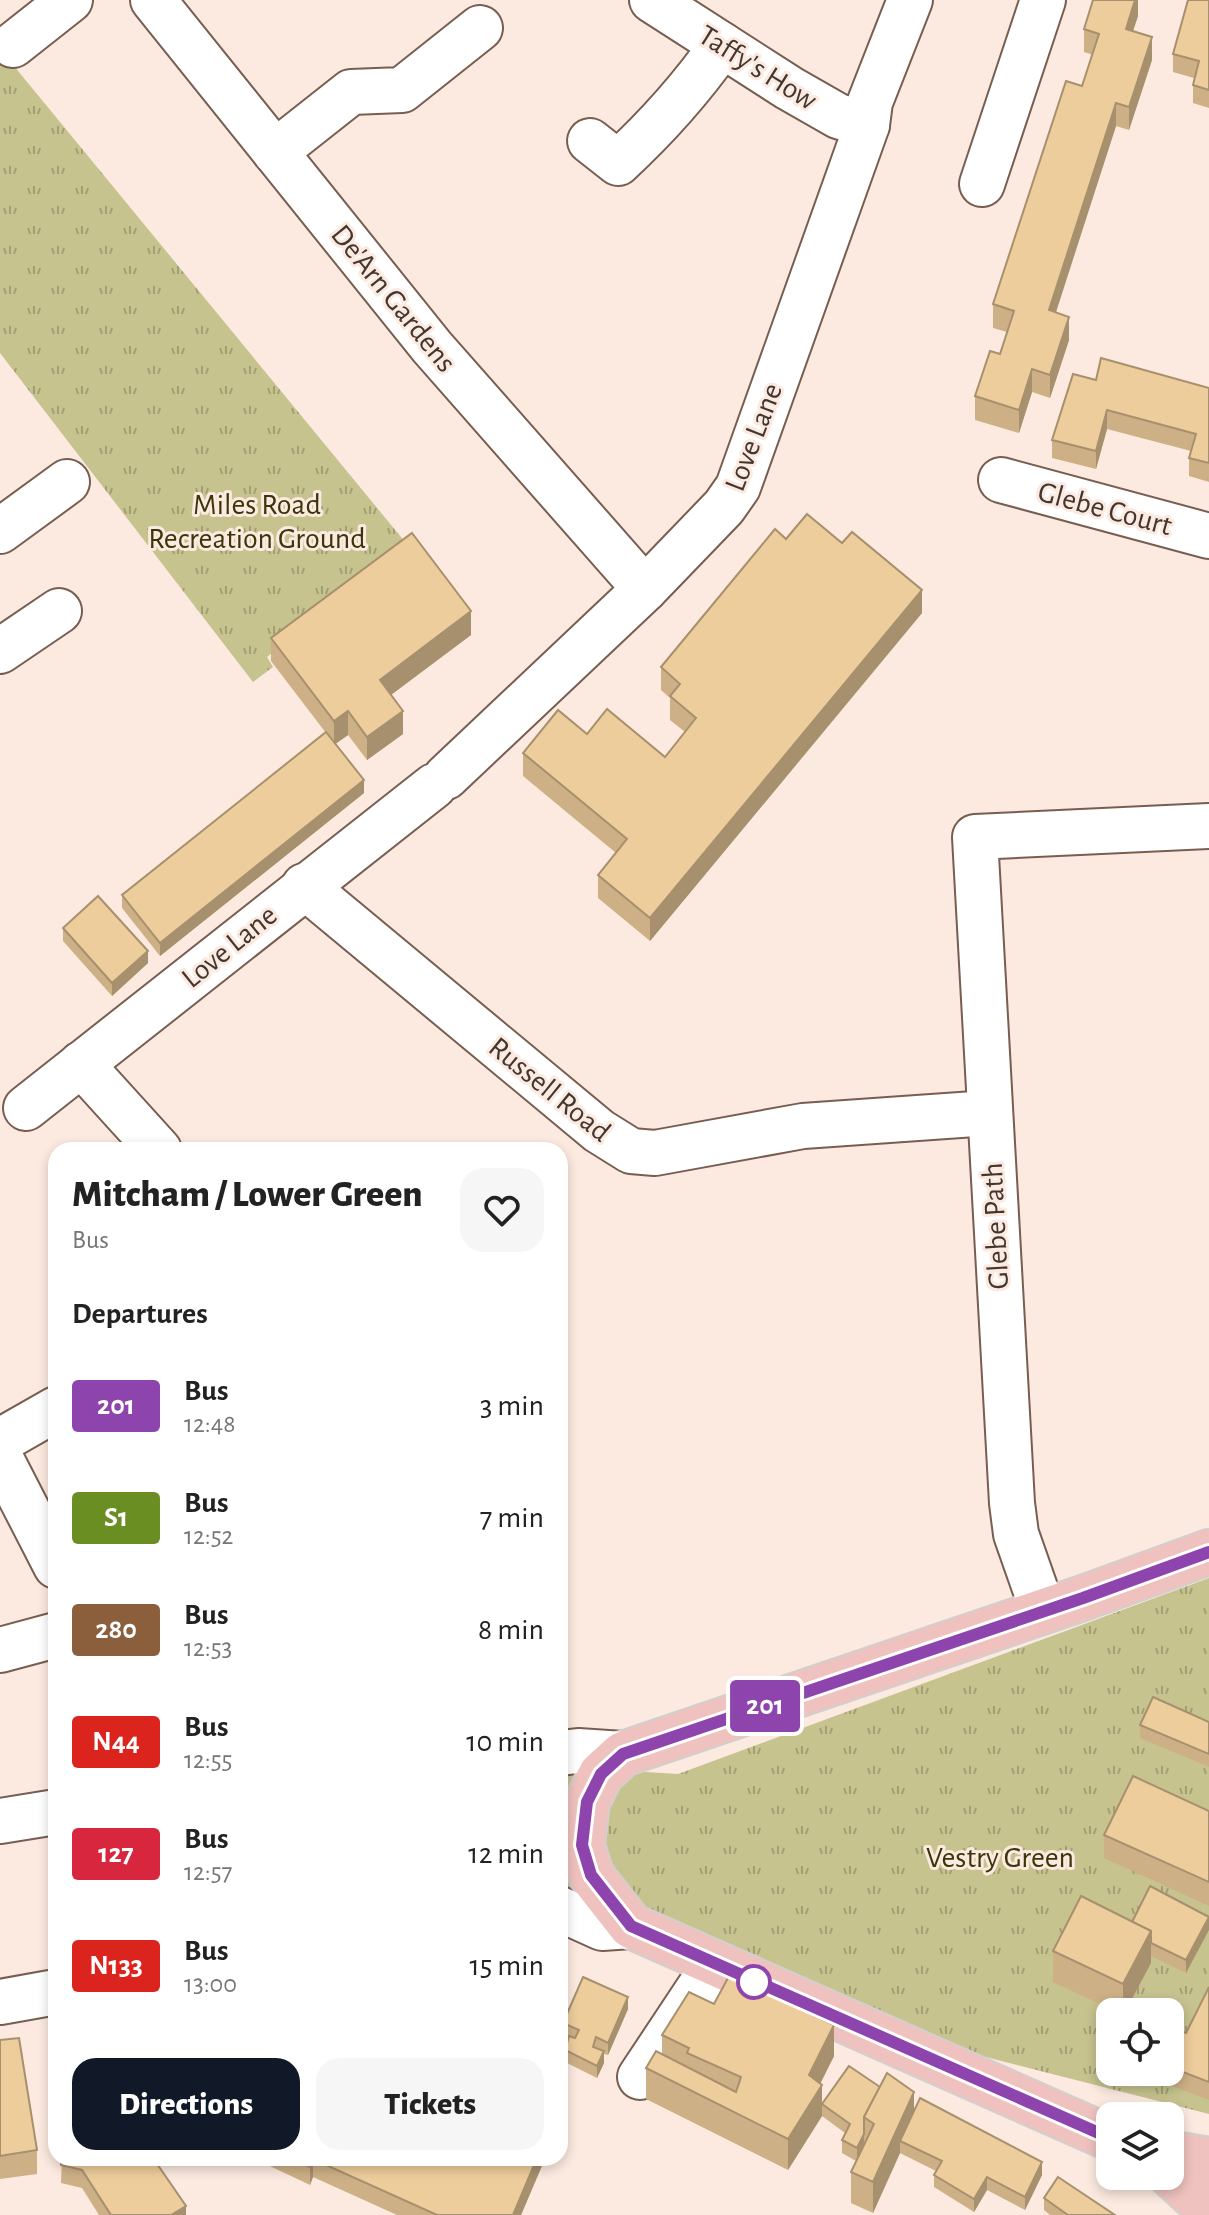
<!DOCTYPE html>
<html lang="en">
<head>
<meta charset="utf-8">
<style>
  body { margin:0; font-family:"Alegreya Sans",sans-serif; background:#f6f6f6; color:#222; height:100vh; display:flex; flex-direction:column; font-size:30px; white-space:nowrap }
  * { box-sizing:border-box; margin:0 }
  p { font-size:26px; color:#767676 }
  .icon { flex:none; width:44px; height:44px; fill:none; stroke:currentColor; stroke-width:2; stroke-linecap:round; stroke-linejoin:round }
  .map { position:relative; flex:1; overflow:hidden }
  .side { position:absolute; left:48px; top:1142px; width:520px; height:1024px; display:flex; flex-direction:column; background:#fff; border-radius:24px; box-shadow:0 4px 12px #0003 }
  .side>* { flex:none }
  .badge { padding:0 16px; border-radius:6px; font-size:28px; line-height:52px }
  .fabs { position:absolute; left:1096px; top:1998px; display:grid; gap:16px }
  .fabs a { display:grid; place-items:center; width:88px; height:88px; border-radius:16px; background:#fff; box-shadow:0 4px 12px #0003; font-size:40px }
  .map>.badge { position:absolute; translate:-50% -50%; box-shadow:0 0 0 4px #fff }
  h2 { padding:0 24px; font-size:30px; line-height:72px }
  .round { display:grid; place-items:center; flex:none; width:84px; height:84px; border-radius:24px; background:#f6f6f6 }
  .headline { display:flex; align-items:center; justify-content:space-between; height:136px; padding:0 24px }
  h1 { font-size:38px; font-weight:800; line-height:60px }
  .button { display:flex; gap:16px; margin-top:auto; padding:16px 24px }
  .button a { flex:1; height:92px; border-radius:24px; background:#111827; color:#fff; font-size:32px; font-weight:800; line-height:92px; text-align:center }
  .button a+a { background:#f6f6f6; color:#222 }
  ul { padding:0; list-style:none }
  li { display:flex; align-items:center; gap:24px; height:112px; padding:0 24px }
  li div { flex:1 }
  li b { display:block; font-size:30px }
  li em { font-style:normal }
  li .badge { min-width:88px; font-weight:700; text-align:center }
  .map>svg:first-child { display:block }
  .park { fill:url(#park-tufts); fill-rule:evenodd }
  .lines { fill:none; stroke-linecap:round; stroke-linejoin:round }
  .minor-casing { stroke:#775e50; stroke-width:48 }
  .major-casing { stroke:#d2cfcd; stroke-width:48 }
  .minor { stroke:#fff; stroke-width:44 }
  .major { stroke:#efc2bf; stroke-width:44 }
  .wall { fill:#cdb086 }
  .shaded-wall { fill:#a7906d }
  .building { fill:#eecd9c; stroke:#a7906d; stroke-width:2 }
  .line-casing { stroke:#fff; stroke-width:18 }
  .line { stroke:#8e44ad; stroke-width:12 }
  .stop-dot { fill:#fff; stroke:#8e44ad; stroke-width:4 }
  .labels { text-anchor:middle; stroke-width:6; stroke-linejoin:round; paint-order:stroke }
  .street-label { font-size:30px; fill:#423630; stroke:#fceae0 }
  .park-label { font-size:30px; fill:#3a3609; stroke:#fceae0 }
</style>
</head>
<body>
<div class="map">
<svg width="1209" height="2215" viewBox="0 0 1209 2215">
  <defs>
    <pattern id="park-tufts" width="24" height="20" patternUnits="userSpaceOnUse" patternTransform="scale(2)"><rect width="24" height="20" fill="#c6c38f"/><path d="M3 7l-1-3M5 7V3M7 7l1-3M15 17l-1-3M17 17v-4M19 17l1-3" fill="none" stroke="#a29f75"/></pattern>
  </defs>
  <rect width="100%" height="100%" fill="#fceae0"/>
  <!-- park -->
  <g class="park">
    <polygon points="0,49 410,548 267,657 273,667 253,682 0,353"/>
    <path d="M1209,1578V2114L978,2055L560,1892V1772L582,1768L678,1774ZM1110,2012H1170V2072H1110Z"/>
  </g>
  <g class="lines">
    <!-- minor casing -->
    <g class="minor-casing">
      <g id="minor">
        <polyline points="153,0 432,347 645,589"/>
        <polyline points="652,0 789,88 838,116 867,125"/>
        <polyline points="13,45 70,0"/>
        <path d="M590,141L618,163C657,127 691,89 722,45"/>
        <polyline points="275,152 351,92 402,90 480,28"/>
        <polyline points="982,184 1043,0"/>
        <polyline points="1001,480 1209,536"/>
        <polyline points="0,531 67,482"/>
        <polyline points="0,651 59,611"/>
        <polyline points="446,777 645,589 724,507 738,487 867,125 870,102 910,0"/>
        <polyline points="304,886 599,1131 631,1151 655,1153 803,1126 989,1113"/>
        <polyline points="81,1064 159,1150"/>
        <polyline points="26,1108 434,786"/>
        <polyline points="0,1441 56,1409"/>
        <polyline points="0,1457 56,1566"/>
        <polyline points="1043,1611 1016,1534 1012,1503 975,837 1209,826"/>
        <polyline points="0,1650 56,1635"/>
        <polyline points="560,1753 578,1751 623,1754"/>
        <polyline points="0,1821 56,1812"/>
        <polyline points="560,1909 602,1928 631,1926"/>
        <polyline points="0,2002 56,1992"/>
        <polyline points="640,2077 715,1964"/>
      </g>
    </g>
    <!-- major casing -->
    <g class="major-casing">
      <g id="major">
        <polyline points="1110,2138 631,1926 591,1875 582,1845 587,1802 601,1774 623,1754 1083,1598 1209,1552"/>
        <polyline points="1170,2153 1209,2160"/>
        <polyline points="1170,2174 1209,2210"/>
      </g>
    </g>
    <!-- minor -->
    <use href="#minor" class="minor"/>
    <!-- major -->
    <use href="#major" class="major"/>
  </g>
  <!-- wall -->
  <g class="wall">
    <polygon points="1138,0 1138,16 1133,31 1152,60 1129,130 1116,126 1055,312 1069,340 1050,398 1032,392 1019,433 975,420 975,396 1000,354 1007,332 993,328 993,304 1082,86 1093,55 1084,52 1084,29"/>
    <polygon points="1209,0 1209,108 1193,103 1193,85 1194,78 1173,72 1173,54"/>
    <polygon points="1096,380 1209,388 1209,482 1189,476 1189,458 1191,451 1107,429 1096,469 1052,458 1052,440"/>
    <polygon points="786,539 922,613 650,941 598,898 598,875 616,853 523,776 523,753 587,734 665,757 685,732 670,720 670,698 661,690 661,667"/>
    <polygon points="471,635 391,695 403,734 367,760 348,735 335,744 364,793 160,956 122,908 122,895 326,733 271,661 271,638"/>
    <polygon points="63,928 148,963 112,996 63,941"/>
    <polygon points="1209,1722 1209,1767 1140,1738 1140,1725"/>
    <polygon points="1209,1811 1209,1906 1104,1858 1104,1835"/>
    <polygon points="1209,1917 1186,1973 1151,1956 1151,1963 1125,2012 1117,2012 1053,1982 1053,1951 1132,1922"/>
    <polygon points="1209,1987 1209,2100 1138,2073 1138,2072 1170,2072 1170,2027 1186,2033"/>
    <polygon points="714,2004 834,2056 820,2084 822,2104 914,2111 1042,2175 1025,2210 987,2190 974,2212 934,2187 934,2175 936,2171 900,2153 873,2213 851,2203 851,2172 856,2161 842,2153 842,2140 845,2133 822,2116 788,2170 646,2099 646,2068 662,2054 662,2035"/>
    <polygon points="628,2009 608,2055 604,2054 604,2063 597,2078 565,2062 565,2050 569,2038 563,2035 563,2023"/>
    <polygon points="0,2040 37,2150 37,2174 0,2179"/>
    <polygon points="62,2158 186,2215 99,2215 82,2188 61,2183"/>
    <polygon points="253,2158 544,2158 544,2161 521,2215 397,2215 313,2177 310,2185"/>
    <polygon points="1044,2198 1115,2215 1050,2215 1044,2210"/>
  </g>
  <!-- shaded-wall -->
  <g class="shaded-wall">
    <polygon points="1135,0 1138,0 1138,16 1126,52 1126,29"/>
    <polygon points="1152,37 1152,60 1129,130 1129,107"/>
    <polygon points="1116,103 1116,126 1049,334 1049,310"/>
    <polygon points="1069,317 1069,340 1050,398 1050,375"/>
    <polygon points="1032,369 1032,392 1019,433 1019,410"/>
    <polygon points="1107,410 1107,429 1096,469 1096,451"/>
    <polygon points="922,590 922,613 650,941 650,918"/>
    <polygon points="471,611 471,635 380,703 380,680"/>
    <polygon points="348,711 348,735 334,745 334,721"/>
    <polygon points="403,711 403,734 367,760 367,737"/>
    <polygon points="364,780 364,793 160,956 160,943"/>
    <polygon points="148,951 148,963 112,996 112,983"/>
    <polygon points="1209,1918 1209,1930 1186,1973 1186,1960"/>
    <polygon points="1151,1931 1151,1963 1125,2012 1123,2012 1123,1984"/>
    <polygon points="628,1997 628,2009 608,2055 608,2043"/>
    <polygon points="834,2025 834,2056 809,2106 809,2075"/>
    <polygon points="604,2051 604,2063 597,2078 597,2066"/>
    <polygon points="822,2085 822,2116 788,2170 788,2139"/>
    <polygon points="914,2092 914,2124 900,2141 900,2153 873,2213 873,2182"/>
    <polygon points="864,2134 864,2147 857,2161 857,2148"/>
    <polygon points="537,2158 544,2158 544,2161 521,2215 513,2215"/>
    <polygon points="313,2159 313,2177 310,2185 310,2167"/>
    <polygon points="1042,2162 1042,2175 1025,2210 1025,2197"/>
    <polygon points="987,2177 987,2190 974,2212 974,2199"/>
    <polygon points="186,2206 186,2215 171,2215"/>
  </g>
  <!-- building -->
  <g class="building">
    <polygon points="1093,0 1135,0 1126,29 1152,37 1129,107 1116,103 1049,310 1069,317 1050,375 1032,369 1019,410 975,396 990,351 1000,354 1014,311 993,304 1066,81 1082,86 1099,34 1084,29"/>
    <polygon points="1188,0 1209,0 1209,90 1193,85 1199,61 1173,54"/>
    <polygon points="1101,358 1209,388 1209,463 1189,458 1196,434 1107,410 1096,451 1052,440 1073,374 1096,380"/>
    <polygon points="807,514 842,543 852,532 922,590 650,918 598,875 627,839 523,753 558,710 587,734 607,709 665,757 696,718 670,696 680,684 661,667 775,529 786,539"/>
    <polygon points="412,533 471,611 380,680 403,711 367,737 348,711 334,721 271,638"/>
    <polygon points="326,732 364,780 160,943 122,895"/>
    <polygon points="98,896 148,951 112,983 63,928"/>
    <polygon points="1153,1697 1209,1722 1209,1754 1140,1725"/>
    <polygon points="1133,1776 1209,1811 1209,1882 1104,1835"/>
    <polygon points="1150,1886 1209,1917 1186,1960 1151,1943 1151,1931 1132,1922"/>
    <polygon points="1081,1896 1151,1931 1123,1984 1053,1951"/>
    <polygon points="729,1976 834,2025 809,2075 822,2085 788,2139 646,2068 656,2051 736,2092 741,2077 687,2053 689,2048 662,2035 689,1992 714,2004"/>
    <polygon points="583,1977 628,1997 608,2043 596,2037 593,2047 604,2051 597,2066 565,2050 569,2036 575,2038 579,2030 563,2023"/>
    <polygon points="1209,1987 1209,2082 1170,2067 1170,2027 1186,2033"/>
    <polygon points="19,2038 37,2150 0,2156 0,2040"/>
    <polygon points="849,2066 880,2087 864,2117 864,2134 857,2148 842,2140 850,2124 822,2104"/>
    <polygon points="887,2073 914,2092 873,2182 851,2172 874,2124 864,2117"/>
    <polygon points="920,2098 1042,2162 1025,2197 987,2177 974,2199 934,2175 942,2161 900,2141"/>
    <polygon points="62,2158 153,2158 186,2206 171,2215 111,2215 82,2170 61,2165"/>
    <polygon points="292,2158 537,2158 513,2215 437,2215 313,2159 310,2167"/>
    <polygon points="1058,2177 1115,2215 1068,2215 1044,2198"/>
  </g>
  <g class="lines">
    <!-- line casing -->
    <g class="line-casing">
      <polyline id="line" points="1110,2138 631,1926 591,1875 582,1845 587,1802 601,1774 623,1754 1083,1598 1209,1552"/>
    </g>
    <!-- line -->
    <use href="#line" class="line"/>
  </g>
  <!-- markers -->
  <circle class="stop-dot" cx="754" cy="1982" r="16"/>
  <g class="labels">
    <!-- street labels -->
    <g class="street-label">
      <text transform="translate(758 67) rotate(32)" y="10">Taffy's How</text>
      <text transform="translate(394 298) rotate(51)" y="10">De'Arn Gardens</text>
      <text transform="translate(753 437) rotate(-69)" y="10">Love Lane</text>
      <text transform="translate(1105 508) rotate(15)" y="10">Glebe Court</text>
      <text transform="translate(229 946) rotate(-39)" y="10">Love Lane</text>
      <text transform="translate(550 1089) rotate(39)" y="10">Russell Road</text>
      <text transform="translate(995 1226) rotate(-93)" y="10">Glebe Path</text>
    </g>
    <!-- park labels -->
    <g class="park-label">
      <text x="257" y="514">Miles Road<tspan x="257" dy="34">Recreation Ground</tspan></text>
      <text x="1000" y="1867">Vestry Green</text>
    </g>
  </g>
</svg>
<div class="fabs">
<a><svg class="icon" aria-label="locate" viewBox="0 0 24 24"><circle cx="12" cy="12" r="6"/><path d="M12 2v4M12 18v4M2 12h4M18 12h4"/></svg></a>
<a><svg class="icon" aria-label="layers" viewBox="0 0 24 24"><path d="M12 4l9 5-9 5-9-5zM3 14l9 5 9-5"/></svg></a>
</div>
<b class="badge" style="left:765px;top:1706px;background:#8e44ad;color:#fff">201</b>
<section class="side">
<div class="headline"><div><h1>Mitcham / Lower Green</h1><p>Bus</p></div><a class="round"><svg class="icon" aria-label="heart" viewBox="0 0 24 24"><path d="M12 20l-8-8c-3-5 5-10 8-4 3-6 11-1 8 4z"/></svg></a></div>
<h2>Departures</h2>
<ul>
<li><span class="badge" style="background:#8e44ad;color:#fff">201</span><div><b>Bus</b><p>12:48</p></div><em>3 min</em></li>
<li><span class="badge" style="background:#6b8e23;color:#fff">S1</span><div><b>Bus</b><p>12:52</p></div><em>7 min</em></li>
<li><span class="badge" style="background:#8b5e3c;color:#fff">280</span><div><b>Bus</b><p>12:53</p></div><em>8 min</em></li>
<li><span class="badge" style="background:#dc241f;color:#fff">N44</span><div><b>Bus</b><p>12:55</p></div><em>10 min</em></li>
<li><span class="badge" style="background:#d7263d;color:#fff">127</span><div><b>Bus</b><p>12:57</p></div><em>12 min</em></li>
<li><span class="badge" style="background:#dc241f;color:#fff">N133</span><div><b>Bus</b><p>13:00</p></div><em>15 min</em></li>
</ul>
<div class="button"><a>Directions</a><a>Tickets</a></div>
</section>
</div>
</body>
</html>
